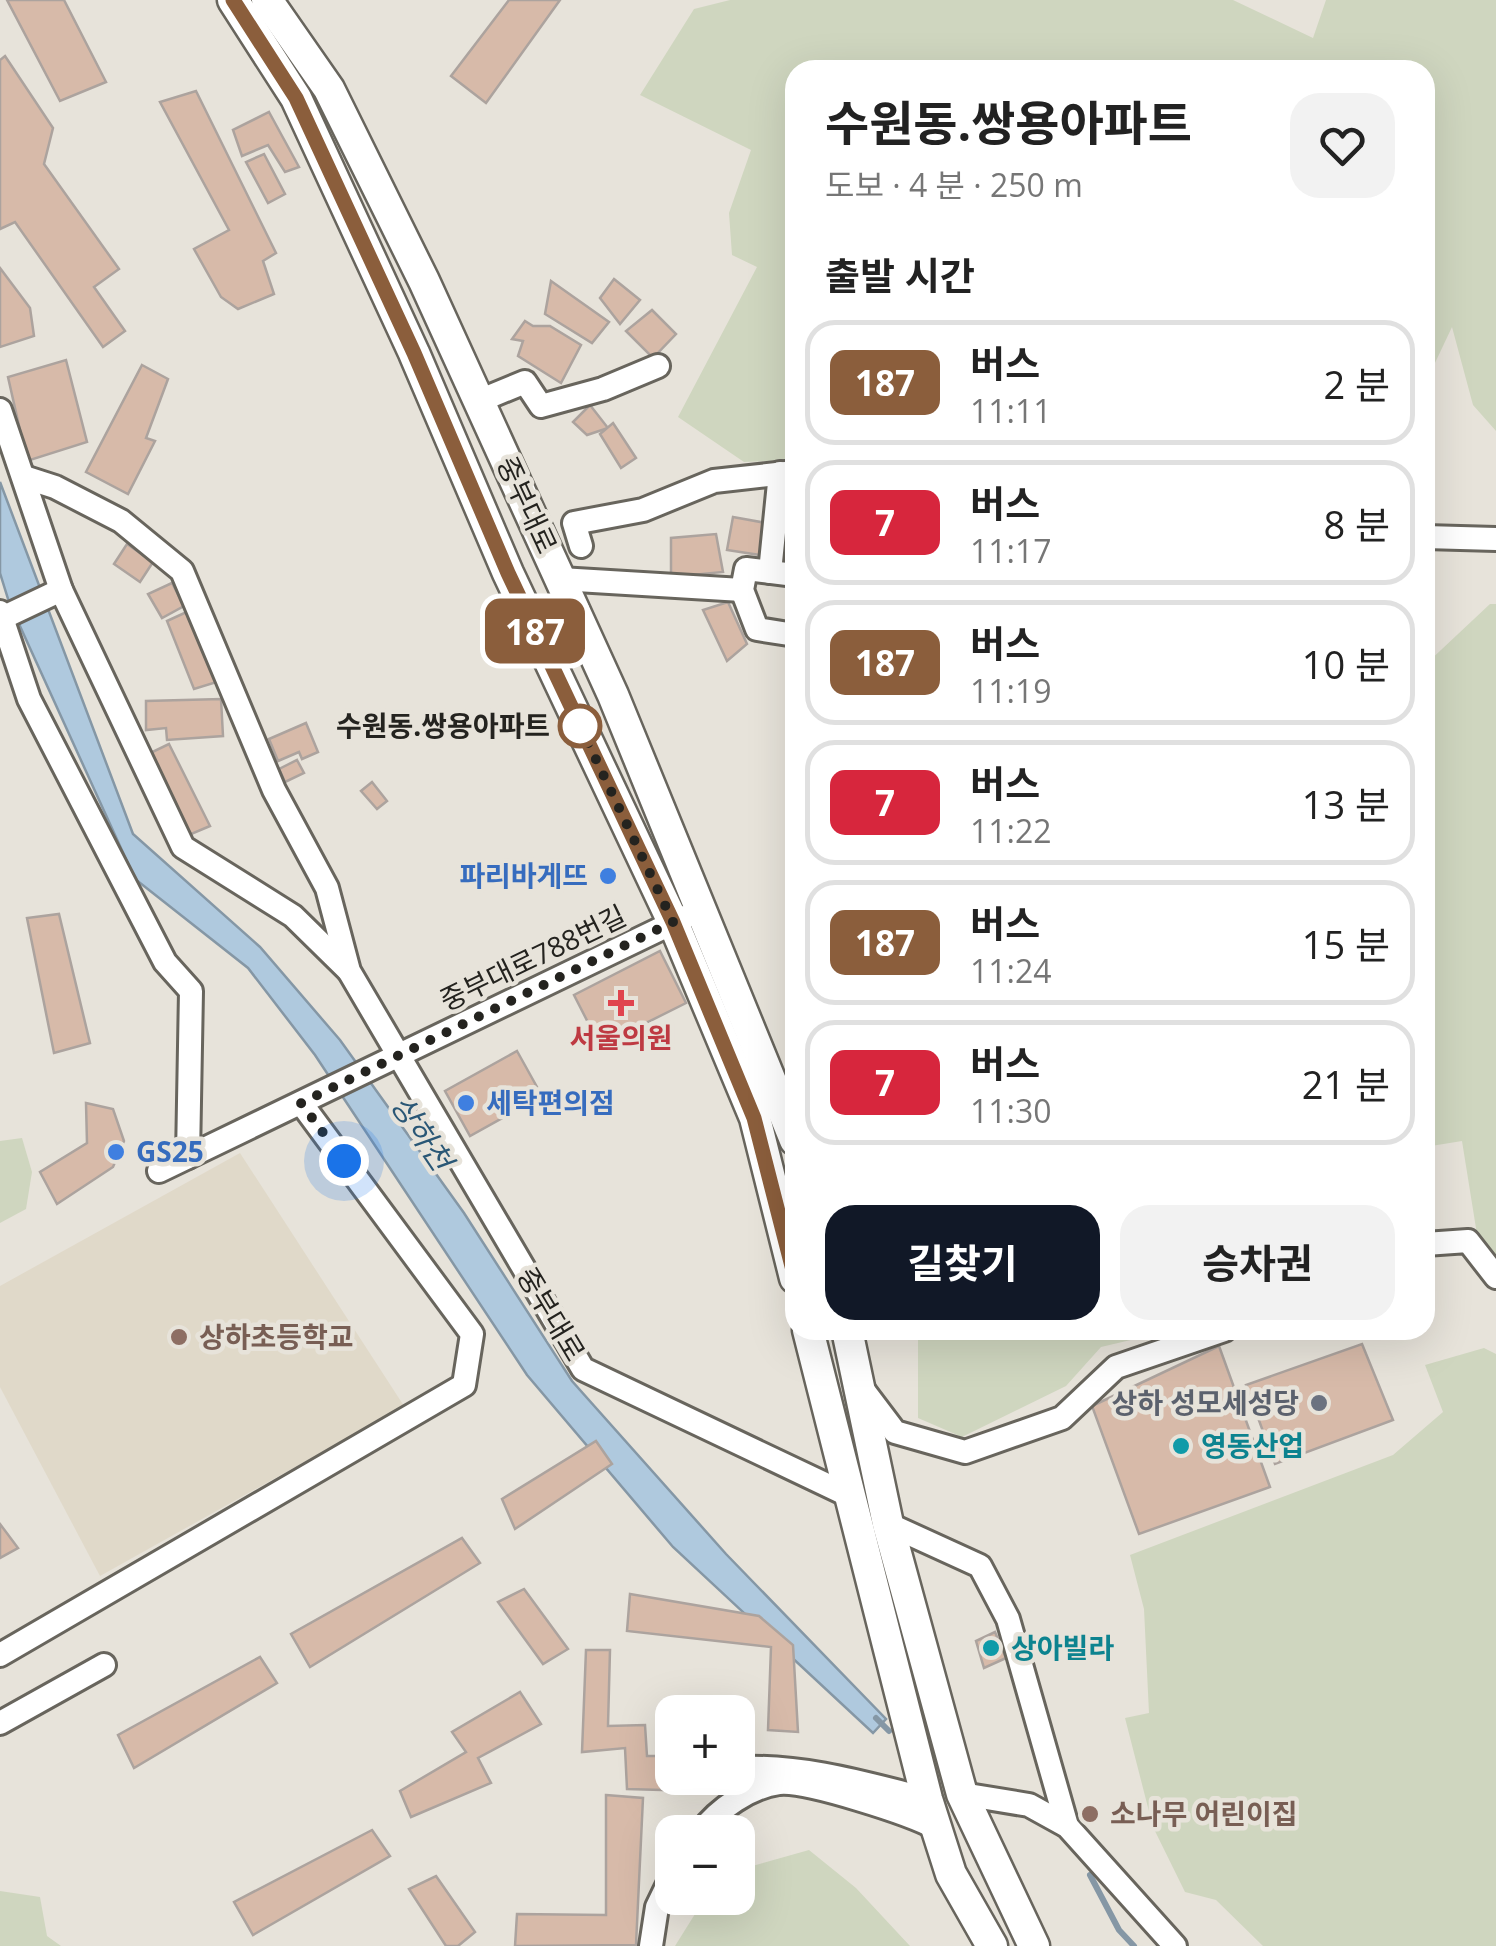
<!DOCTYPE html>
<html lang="ko">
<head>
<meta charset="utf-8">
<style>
  body { margin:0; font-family:"Open Sans","Noto Sans KR",sans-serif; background:#f2f2f2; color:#222; height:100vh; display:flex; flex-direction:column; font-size:38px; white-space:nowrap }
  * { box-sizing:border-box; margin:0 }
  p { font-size:32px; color:#767676 }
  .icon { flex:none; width:55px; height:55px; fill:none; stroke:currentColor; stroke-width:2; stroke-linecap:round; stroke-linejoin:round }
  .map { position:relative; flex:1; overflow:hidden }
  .details { position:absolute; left:785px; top:60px; width:650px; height:1280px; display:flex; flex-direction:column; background:#fff; border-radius:30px; box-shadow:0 10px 40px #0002 }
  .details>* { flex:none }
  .badge { padding:0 20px; border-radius:15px; font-size:35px; line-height:65px }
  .fabs { position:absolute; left:655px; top:1695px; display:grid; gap:20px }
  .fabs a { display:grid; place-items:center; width:100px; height:100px; border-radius:20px; background:#fff; box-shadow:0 10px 40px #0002; font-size:50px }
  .you { position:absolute; width:50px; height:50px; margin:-25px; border:8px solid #fff; border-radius:50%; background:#1a73e8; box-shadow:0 0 0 15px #1a73e833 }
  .map>.badge { position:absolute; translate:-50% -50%; box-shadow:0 0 0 5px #fff }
  h2 { padding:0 40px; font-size:38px; line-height:90px }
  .round { display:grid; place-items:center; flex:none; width:105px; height:105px; border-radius:30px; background:#f2f2f2 }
  .headline { display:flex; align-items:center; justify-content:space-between; height:170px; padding:0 40px }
  h1 { font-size:48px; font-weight:700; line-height:75px }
  .action { display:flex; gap:20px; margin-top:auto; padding:20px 40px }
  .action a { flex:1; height:115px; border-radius:30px; background:#111827; color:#fff; font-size:40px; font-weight:700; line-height:115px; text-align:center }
  .action a+a { background:#f2f2f2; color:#222 }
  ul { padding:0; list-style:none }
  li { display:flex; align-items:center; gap:30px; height:125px; margin:0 20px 15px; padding:0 20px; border:5px solid #e0e0e0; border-radius:30px }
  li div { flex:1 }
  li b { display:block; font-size:38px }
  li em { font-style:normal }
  li .badge { min-width:110px; font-weight:700; text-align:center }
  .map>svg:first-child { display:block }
  .built { fill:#e0d9c9 }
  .green { fill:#cfd6bf }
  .water { fill:#afc9de; stroke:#8597a5; stroke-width:2.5 }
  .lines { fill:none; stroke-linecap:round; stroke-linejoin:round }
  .stream { stroke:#8597a5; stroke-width:6 }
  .building { fill:#d7baa9; stroke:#aca39e; stroke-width:2.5 }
  .minor-casing { stroke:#68655d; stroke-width:28 }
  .major-casing { stroke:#68655d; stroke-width:35 }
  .minor { stroke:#fff; stroke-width:22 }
  .major { stroke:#fff; stroke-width:30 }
  .line-casing { stroke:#fff; stroke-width:22 }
  .line { stroke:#8b5e3c; stroke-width:15 }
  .walk { stroke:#24231f; stroke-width:10; stroke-dasharray:0 18 }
  .stop-dot { fill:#fff; stroke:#8b5e3c; stroke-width:5 }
  .shop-dot { fill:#3f7fe0; stroke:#e7e3da; stroke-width:4 }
  .health-dot { fill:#e0444e; stroke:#e7e3da; stroke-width:4 }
  .education-dot { fill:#8d6e63; stroke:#e7e3da; stroke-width:4 }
  .worship-dot { fill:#6b7280; stroke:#e7e3da; stroke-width:4 }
  .culture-dot { fill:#0f9aa8; stroke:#e7e3da; stroke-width:4 }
  .labels { text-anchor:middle; stroke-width:9; stroke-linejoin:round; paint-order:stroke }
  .street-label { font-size:28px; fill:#24231f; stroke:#e7e3da }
  .stop-label { font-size:28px; font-weight:bold; fill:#24231f; stroke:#e7e3da; text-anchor:end }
  .shop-label { font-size:28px; font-weight:bold; fill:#366cbe; stroke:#e7e3da; text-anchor:start }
  .health-label { font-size:28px; font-weight:bold; fill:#be3a42; stroke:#e7e3da }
  .education-label { font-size:28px; font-weight:bold; fill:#785e54; stroke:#e7e3da; text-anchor:start }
  .worship-label { font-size:28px; font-weight:bold; fill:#5b616d; stroke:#e7e3da; text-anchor:end }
  .culture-label { font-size:28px; font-weight:bold; fill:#0d838f; stroke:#e7e3da; text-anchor:start }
  .water-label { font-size:30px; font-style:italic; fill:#2a5776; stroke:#e7e3da }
</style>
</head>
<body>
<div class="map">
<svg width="1496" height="1946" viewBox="0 0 1496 1946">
  <rect width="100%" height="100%" fill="#e7e3da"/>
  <!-- built -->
  <polygon class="built" points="240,1153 404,1406 100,1576 0,1387 0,1286"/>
  <!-- green -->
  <g class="green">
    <polygon points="730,0 1233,0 1313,38 1326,0 1496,0 1496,431 1473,405 1452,327 1425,384 1425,70 795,70 795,460 744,462 678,417 757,267 732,255 729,213 751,150 640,95 694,9"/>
    <polygon points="1490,604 1496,604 1496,1277 1479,1247 1462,1141 1425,1147 1425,665"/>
    <polygon points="22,1138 32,1172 26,1209 0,1223 0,1141"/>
    <polygon points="918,1330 1173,1330 1101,1347 1066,1386 962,1437 918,1418"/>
    <polygon points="1484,1348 1496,1354 1496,1946 1263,1946 1216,1900 1185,1892 1153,1827 1125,1718 1149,1713 1144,1609 1130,1555 1393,1455 1443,1412 1425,1365"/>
    <polygon points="809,1850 856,1888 910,1946 675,1946 705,1898 738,1898 738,1870"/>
    <polygon points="0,1891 40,1897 47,1936 61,1946 0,1946"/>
  </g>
  <!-- water -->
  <polygon class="water" points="0,482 133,834 260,947 340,1040 464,1213 572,1381 726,1554 886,1719 873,1733 673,1547 527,1375 315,1055 248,968 135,879 9,602 0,573"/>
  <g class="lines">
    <!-- stream -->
    <g class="stream">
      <polyline points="876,1718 889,1731"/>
      <polyline points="1090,1875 1119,1930 1134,1946"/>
    </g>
  </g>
  <!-- building -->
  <g class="building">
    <polygon points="7,0 64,0 106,82 60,101"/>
    <polygon points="509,0 560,0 486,103 451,76"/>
    <polygon points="5,56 53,128 44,164 119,269 94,287 125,331 103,347 15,222 0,229 0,60"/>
    <polygon points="196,91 276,253 263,261 274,294 238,309 221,297 194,249 229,230 160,102"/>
    <polygon points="269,112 299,167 285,172 268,145 242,156 233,130"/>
    <polygon points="264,154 285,194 268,203 246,162"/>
    <polygon points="0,268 30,308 34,336 0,347"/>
    <polygon points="614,279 640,300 620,324 600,298"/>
    <polygon points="551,281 609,322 592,343 545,314"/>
    <polygon points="652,310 676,334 653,358 626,331"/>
    <polygon points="525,321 533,326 550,326 581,345 561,383 518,356 523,341 512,339"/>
    <polygon points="66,360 87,442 27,461 8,377"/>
    <polygon points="142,365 168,379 146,438 155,441 128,494 86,472"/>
    <polygon points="590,405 608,428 587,435 573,422"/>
    <polygon points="613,423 636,458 621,468 600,434"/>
    <polygon points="733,517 766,523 760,555 727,550"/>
    <polygon points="716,534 723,572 671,577 671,538"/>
    <polygon points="127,544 153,562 140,582 114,564"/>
    <polygon points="172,583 184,606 162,618 148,594"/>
    <polygon points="728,602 747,644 727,661 703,610"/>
    <polygon points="191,610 220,681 194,689 167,621"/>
    <polygon points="221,699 223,736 167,740 166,728 146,730 146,701"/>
    <polygon points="306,723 318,752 302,759 299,752 278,761 269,739"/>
    <polygon points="169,744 210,826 189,835 146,755"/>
    <polygon points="297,760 304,773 285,782 279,769"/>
    <polygon points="372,782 387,801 377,809 361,791"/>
    <polygon points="59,914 90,1043 54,1053 27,918"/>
    <polygon points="660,951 686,1003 600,1046 574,995"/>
    <polygon points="517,1051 542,1096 470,1136 445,1091"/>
    <polygon points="86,1103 113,1109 124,1141 113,1167 57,1204 40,1172 87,1143"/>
    <polygon points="1362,1344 1393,1420 1275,1464 1246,1385"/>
    <polygon points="1219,1346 1270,1487 1139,1534 1092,1406"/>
    <polygon points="596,1441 612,1464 515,1529 502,1499"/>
    <polygon points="0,1524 18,1548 0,1558"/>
    <polygon points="462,1538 480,1563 310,1667 291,1634"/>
    <polygon points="524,1589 568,1649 543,1664 498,1602"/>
    <polygon points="630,1594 759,1616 793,1645 798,1732 768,1730 771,1647 627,1631"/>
    <polygon points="995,1632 1006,1658 984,1668 976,1641"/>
    <polygon points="586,1650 610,1650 608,1726 645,1725 647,1756 672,1756 672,1778 696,1778 697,1791 627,1789 625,1748 582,1752"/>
    <polygon points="260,1657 277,1683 134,1768 118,1735"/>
    <polygon points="520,1692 541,1724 478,1758 491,1783 411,1817 400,1791 466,1752 452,1732"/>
    <polygon points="606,1795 643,1798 636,1945 515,1946 517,1914 606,1915"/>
    <polygon points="372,1830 390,1856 253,1935 234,1902"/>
    <polygon points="436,1876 475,1932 458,1946 446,1946 409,1889"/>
  </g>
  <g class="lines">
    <!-- minor casing -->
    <g class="minor-casing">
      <g id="minor">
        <polyline points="479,401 525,382 541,406 603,389 658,366"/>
        <polyline points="0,410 61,590 183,847 293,916 348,970"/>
        <polyline points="24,477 55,487 121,521 182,571 274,790 327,888 349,971 583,1369 850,1496"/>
        <polyline points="1425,537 1496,539"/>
        <polyline points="581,546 574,523 643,510 714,481 795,472"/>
        <polyline points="770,572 780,473"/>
        <polyline points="795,575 746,569 742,590 757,629 795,635"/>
        <polyline points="560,579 742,590"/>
        <polyline points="0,612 29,699 165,962 191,991 188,1157"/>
        <polyline points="2,618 61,590"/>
        <polyline points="159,1171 685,917"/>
        <polyline points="1425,1244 1468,1241 1496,1277"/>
        <polyline points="864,1391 895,1432 965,1452 1062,1418 1116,1367 1224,1330"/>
        <polyline points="888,1524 980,1566 1008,1619 1067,1826"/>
        <polyline points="0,1655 464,1385 472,1334 301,1103"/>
        <polyline points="0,1723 104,1665"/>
        <path d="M738,1768C803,1765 864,1783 927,1799"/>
        <polyline points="962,1794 1029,1805 1067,1826 1175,1946"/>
        <path d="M701,1832C718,1809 750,1787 779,1783C806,1780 911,1814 936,1828"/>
        <polyline points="651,1946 657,1907 672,1876"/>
      </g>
    </g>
    <!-- major casing -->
    <g class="major-casing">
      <g id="major">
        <polyline points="233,0 296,98 414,353 508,573 673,922 755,1118 795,1278"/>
        <polyline points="267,0 329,89 424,281 613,695 795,1140"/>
        <polyline points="808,1330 927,1799 951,1874 992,1946"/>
        <polyline points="847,1330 888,1524 962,1794 1034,1946"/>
      </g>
    </g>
    <!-- minor -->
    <use href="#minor" class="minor"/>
    <!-- major -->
    <use href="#major" class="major"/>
  </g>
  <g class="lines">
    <!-- line casing -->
    <g class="line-casing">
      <polyline id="line" points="233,0 296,98 414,353 508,573 673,922 754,1118 795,1278"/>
    </g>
    <!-- line -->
    <use href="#line" class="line"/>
    <!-- walk -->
    <polyline class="walk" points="344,1161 301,1103 673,922 574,713 580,726"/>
  </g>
  <!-- markers -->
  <circle class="stop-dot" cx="580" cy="726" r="20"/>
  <g class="shop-dot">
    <circle cx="608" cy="876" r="10"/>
    <circle cx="466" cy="1103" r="10"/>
    <circle cx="116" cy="1152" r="10"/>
  </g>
  <path class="health-dot" d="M616 988h10v10h10v10h-10v10h-10v-10h-10v-10h10z"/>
  <g class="education-dot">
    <circle cx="179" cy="1337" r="10"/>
    <circle cx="1090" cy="1814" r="10"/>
  </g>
  <circle class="worship-dot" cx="1319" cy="1403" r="10"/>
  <g class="culture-dot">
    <circle cx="1181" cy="1446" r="10"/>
    <circle cx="991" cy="1648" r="10"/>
  </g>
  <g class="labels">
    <!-- street labels -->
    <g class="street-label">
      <text transform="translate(527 505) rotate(65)" y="10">중부대로</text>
      <text transform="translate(533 958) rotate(-26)" y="10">중부대로788번길</text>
      <text transform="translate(551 1314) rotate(59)" y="10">중부대로</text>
    </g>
    <!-- stop labels -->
    <g class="stop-label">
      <text x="550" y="736">수원동.쌍용아파트</text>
    </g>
    <!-- shop labels -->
    <g class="shop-label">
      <text x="588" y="886" text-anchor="end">파리바게뜨</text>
      <text x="486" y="1113">세탁편의점</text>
      <text x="136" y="1162">GS25</text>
    </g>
    <!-- health labels -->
    <g class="health-label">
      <text x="621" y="1048">서울의원</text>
    </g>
    <!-- education labels -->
    <g class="education-label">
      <text x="199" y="1347">상하초등학교</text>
      <text x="1110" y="1824">소나무 어린이집</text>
    </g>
    <!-- worship labels -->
    <g class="worship-label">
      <text x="1299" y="1413">상하 성모세성당</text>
    </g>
    <!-- culture labels -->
    <g class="culture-label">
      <text x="1201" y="1456">영동산업</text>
      <text x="1011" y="1658">상아빌라</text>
    </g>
    <!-- water labels -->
    <g class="water-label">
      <text transform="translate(421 1133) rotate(56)" y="10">상하천</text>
    </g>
  </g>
</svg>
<div class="fabs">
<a>+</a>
<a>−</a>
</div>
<div class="you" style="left:344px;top:1161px"></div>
<b class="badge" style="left:535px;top:631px;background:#8b5e3c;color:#fff">187</b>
<section class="details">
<div class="headline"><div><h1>수원동.쌍용아파트</h1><p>도보 · 4 분 · 250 m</p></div><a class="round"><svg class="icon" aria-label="heart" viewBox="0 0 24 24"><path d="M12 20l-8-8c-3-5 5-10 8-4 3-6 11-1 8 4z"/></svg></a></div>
<h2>출발 시간</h2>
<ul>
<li><span class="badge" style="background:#8b5e3c;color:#fff">187</span><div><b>버스</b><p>11:11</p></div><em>2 분</em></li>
<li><span class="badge" style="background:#d7263d;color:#fff">7</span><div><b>버스</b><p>11:17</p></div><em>8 분</em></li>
<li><span class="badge" style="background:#8b5e3c;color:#fff">187</span><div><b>버스</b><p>11:19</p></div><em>10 분</em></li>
<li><span class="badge" style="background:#d7263d;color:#fff">7</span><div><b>버스</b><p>11:22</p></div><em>13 분</em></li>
<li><span class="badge" style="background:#8b5e3c;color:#fff">187</span><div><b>버스</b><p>11:24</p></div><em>15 분</em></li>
<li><span class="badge" style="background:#d7263d;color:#fff">7</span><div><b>버스</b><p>11:30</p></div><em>21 분</em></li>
</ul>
<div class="action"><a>길찾기</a><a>승차권</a></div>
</section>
</div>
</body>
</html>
